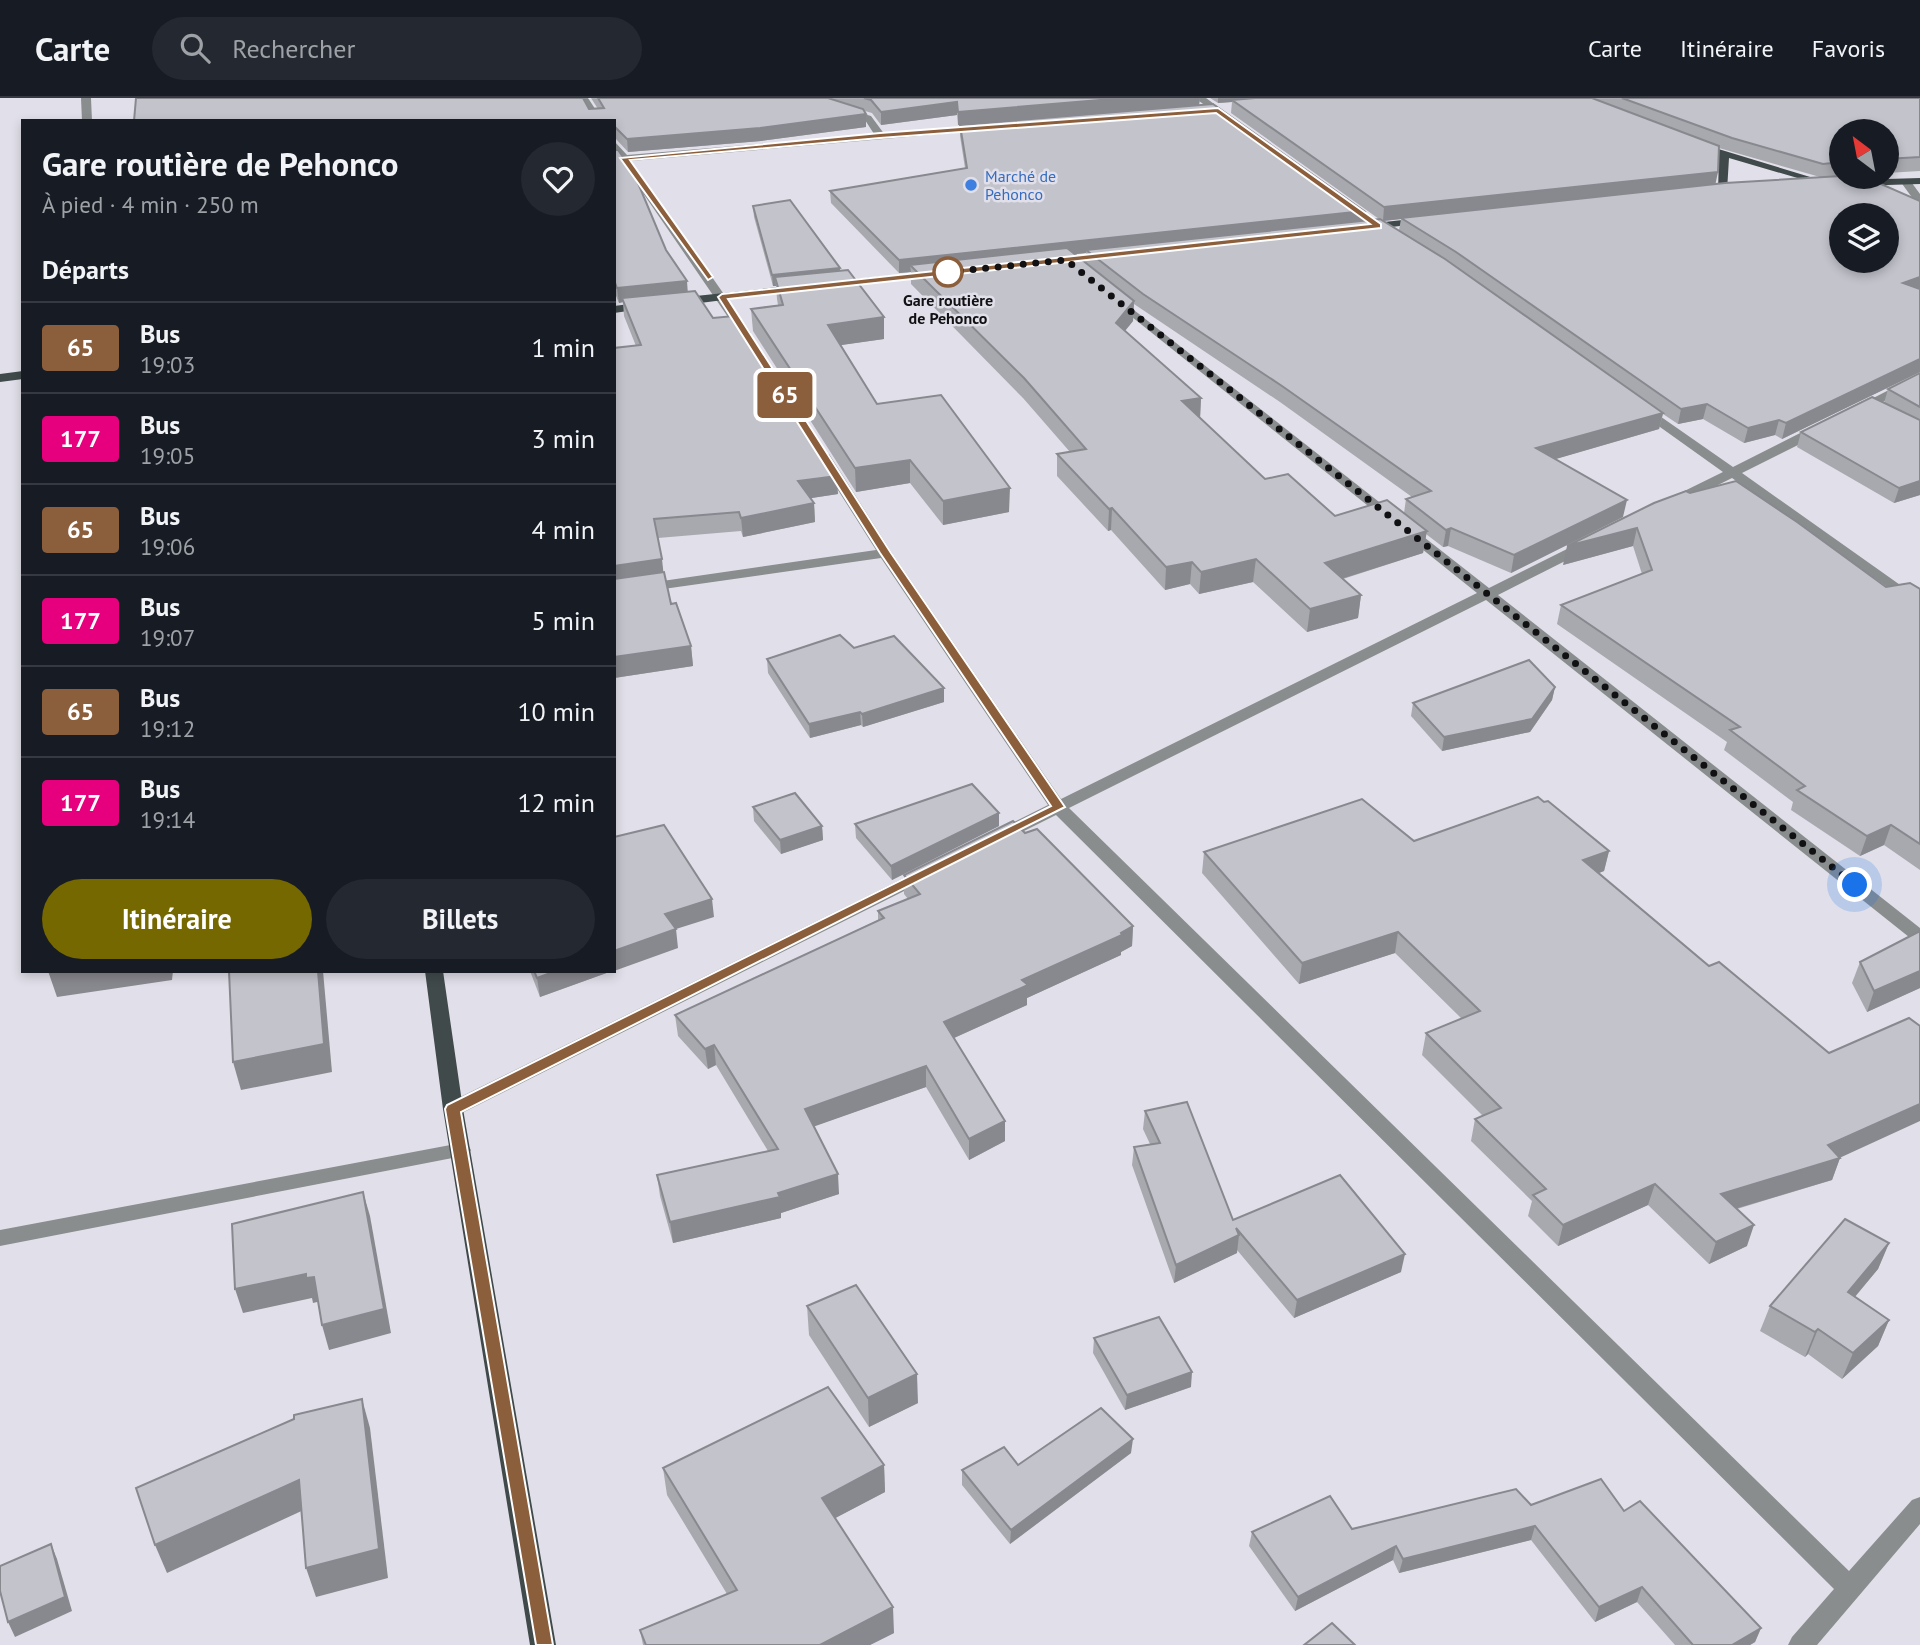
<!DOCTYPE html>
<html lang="fr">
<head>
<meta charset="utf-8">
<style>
  body { margin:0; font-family:"PT Sans",sans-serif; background:#242831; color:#f1f3f6; height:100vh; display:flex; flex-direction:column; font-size:26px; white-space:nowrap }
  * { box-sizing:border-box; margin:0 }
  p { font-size:23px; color:#9ea1a6 }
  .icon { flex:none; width:38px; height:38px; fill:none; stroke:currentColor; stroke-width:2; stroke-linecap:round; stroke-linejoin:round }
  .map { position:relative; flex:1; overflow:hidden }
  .drawer { position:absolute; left:21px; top:21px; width:595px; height:854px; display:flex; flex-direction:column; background:#171b24; border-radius:0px; box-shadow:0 4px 10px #0003 }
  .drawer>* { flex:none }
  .badge { padding:0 14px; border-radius:5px; font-size:24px; line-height:46px }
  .needle { width:46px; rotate:328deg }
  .buttons { position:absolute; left:1829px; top:21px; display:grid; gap:14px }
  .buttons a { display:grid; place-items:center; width:70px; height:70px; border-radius:50%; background:#171b24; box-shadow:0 4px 10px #0003; font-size:35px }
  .you { position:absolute; width:35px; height:35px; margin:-18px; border:5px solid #fff; border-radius:50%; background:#1a73e8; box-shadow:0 0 0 10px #1a73e833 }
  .map>.badge { position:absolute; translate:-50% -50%; box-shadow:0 0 0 4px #fff }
  h2 { padding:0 21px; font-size:26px; line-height:63px }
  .round { display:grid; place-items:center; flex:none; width:74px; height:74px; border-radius:37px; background:#242831 }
  .head { display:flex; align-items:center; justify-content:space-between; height:119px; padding:0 21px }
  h1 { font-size:33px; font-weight:800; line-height:52px }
  .cta { display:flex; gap:14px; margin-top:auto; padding:14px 21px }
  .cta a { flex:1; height:80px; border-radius:42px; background:#766800; color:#fff; font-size:28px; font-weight:800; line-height:80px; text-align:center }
  .cta a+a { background:#242831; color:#f1f3f6 }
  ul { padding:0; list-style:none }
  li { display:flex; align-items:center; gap:21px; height:91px; padding:0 21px; border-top:2px solid #363941 }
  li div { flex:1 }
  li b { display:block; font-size:26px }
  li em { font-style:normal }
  li .badge { min-width:77px; font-weight:700; text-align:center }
  header { display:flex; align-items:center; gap:42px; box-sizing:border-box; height:98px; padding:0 35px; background:#171b24; border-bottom:2px solid #363941 }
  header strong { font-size:33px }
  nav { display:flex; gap:38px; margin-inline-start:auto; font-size:24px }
  .search { width:490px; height:63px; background:#242831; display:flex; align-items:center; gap:18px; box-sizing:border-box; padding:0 24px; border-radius:38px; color:#9ea1a6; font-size:26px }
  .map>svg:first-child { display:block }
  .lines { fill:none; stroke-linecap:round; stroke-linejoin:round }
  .lane { fill:#898d8e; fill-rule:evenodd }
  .street { fill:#898d8e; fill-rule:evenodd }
  .primary { fill:#414a4b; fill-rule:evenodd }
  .wall { fill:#a8a8af; fill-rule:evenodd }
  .shaded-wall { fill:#88888f }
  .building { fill:#c3c3cc; stroke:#88888f; stroke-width:2; fill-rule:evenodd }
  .line { fill:#8b5e3c; stroke:#fff; stroke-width:2 }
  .walk { stroke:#111114; stroke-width:7; stroke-dasharray:0 12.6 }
  .shop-dot { fill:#3f7fe0; stroke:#e1e0ea; stroke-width:2.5 }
  .stop-dot { fill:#fff; stroke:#8b5e3c; stroke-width:3.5 }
  .labels { text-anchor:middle; stroke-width:5; stroke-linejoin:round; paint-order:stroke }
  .far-shop-label { font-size:16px; fill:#366cbe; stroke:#e1e0ea; text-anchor:start }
  .far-stop-label { font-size:16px; font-weight:bold; fill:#111114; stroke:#e1e0ea }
</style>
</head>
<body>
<header>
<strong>Carte</strong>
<div class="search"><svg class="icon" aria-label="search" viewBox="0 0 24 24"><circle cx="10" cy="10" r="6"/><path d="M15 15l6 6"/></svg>Rechercher</div>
<nav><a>Carte</a><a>Itinéraire</a><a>Favoris</a></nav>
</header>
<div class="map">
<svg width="1920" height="1547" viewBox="0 0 1920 1547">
  <rect width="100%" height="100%" fill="#e1e0ea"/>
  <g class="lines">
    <!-- lane -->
    <polygon class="lane" points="795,0 810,0 871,18 885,37 876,39 865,22"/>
    <!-- street -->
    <g class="street">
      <polygon points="81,0 91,0 92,23 82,23"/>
      <polygon points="578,0 588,0 603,23 593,23"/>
      <polygon points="1195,0 1206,0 1233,20 1225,22"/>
      <polygon points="984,27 988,28 988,32 631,63 751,235 745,239 741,238 621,63 614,64 614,58 617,58 614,43 627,57"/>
      <polygon points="1901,81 1909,81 1920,96 1920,106 1916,105 1900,83"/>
      <polygon points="1116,198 1489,490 1579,445 1589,445 1589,451 1498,497 1920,830 1920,845 1914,843 1486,502 1069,710 1849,1473 1912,1402 1920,1399 1920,1426 1817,1547 1788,1547 1792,1539 1834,1491 1056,717 1004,743 992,743 989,739 992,735 1048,707 881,460 614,498 614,490 876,452 817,359 824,355 829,356 892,455 1061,701 1477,495 1112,203 1110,201"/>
      <polygon points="1920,276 1920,285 1861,315 1851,315 1850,312"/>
      <polygon points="1644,307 1733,369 1814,328 1824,328 1824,334 1742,375 1920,501 1920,512 1732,380 1674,409 1664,409 1664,403 1723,374 1639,314 1638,311"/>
      <polygon points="926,769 932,771 935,775 932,779 460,1016 446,1016 443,1011 446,1006"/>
      <polygon points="461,1045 468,1047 471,1052 468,1057 0,1148 0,1132"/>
    </g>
    <!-- primary -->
    <g class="primary">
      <polygon points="1694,46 1702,46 1830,85 1825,88 1729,60 1727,93 1718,95 1719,57 1694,50"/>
      <polygon points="1920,80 1920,86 1854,88 1849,85 1854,82"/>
      <polygon points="1421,120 1425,121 1425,125 1366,132 1361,129 1366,126"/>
      <polygon points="934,173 938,174 938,178 837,189 831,186 837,183"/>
      <polygon points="798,187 804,190 802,192 677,208 671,204 677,200"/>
      <polygon points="645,204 651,208 649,210 614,215 614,208"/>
      <polygon points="23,273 23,281 0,284 0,276"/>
      <polygon points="425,873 443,873 463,1011 556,1547 530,1547 443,1011"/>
    </g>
  </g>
  <!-- wall -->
  <g class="wall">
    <path d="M591,0H1200L1199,7L1364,113L1363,123L1379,121L1231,15L1232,4L1218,5L1210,0H1920V73L1886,75V33H1841V78L1820,79L1719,50L1715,86L1920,103V274L1782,341L1775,337L1744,345L1703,321L1678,326L1663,316L1659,331L1555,361L1623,419L1511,475L1448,448L1443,449L1426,436L1423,455L1343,481L1361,497L1358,520L1307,534L1253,484L1199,496L1190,486L1165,492L1111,432L1108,433L1057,378V356L1070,354L1023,300L911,186V174L899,175L831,105L830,93L965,70L960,38V27H958L957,17L881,27L872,15L865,13L866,16V29L761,43L628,54L616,41H614V23L589,11H598ZM1401,121L1399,132L1384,123ZM1086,155L1085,165L1074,156ZM1134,206L1280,304L1412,399L1406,401L1404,415L1335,418L1265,381L1200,320L1201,300L1125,233L1133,223Z"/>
    <polygon points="614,52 687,193 713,220 838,396 811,400 814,405 815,424 743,439 741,433 658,440 663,474 671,506 691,548 693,568 614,580 636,248 624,218 623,204 619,205 614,193"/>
    <polygon points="753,108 840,172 884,219 884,241 840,247 877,306 1009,414 943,427 910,385 856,394 753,233 751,211 778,207 777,201 776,188 773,188 754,119"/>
    <polygon points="1920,275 1920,397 1894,405 1797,349 1801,334 1884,305 1888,291"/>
    <polygon points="1654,405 1886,489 1920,491 1920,772 1884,747 1860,758 1791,712 1793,704 1724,652 1727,644 1557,526 1561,507 1642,476 1633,448 1563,467"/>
    <polygon points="854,550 944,590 944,604 863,629 861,627 810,640 768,575 767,561"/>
    <polygon points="1555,589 1552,602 1530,634 1442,653 1411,618 1413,605"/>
    <polygon points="753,709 822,728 823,742 781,756 754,723"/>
    <polygon points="855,726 999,728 892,782 856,740"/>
    <polygon points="1025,735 1133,828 1132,848 1121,854 1121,857 1027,900 1027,907 954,940 1005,1043 969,1062 926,989 814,1028 839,1096 781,1115 781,1120 673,1145 660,1098 657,1077 768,1053 716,967 708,971 678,938 675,917 878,822 878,813 908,801 904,796 904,777"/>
    <polygon points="1414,743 1609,753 1604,773 1599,775 1840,1060 1832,1082 1737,1111 1747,1148 1709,1166 1648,1107 1558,1148 1528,1118 1532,1103 1471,1043 1475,1021 1483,1018 1422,957 1426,935 1462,921 1395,855 1299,886 1202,775 1204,754"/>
    <polygon points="1920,833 1920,890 1867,914 1852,885 1860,864"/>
    <polygon points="530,873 612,873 540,899"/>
    <polygon points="1145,1013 1233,1122 1401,1174 1294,1220 1237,1152 1237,1155 1174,1185 1132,1067 1134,1049 1150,1046 1143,1031"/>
    <polygon points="1889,1145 1878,1171 1855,1199 1889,1222 1878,1248 1842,1281 1808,1256 1805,1259 1760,1233 1770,1208"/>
    <polygon points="807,1208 918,1305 869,1329 809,1237"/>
    <polygon points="1094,1240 1191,1289 1125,1312 1093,1255"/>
    <polygon points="1131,1355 1010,1446 962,1387 962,1372"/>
    <polygon points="884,1367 885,1394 835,1420 894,1535 870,1547 643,1547 640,1532 727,1496 667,1397 663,1370"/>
    <polygon points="1531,1407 1624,1413 1761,1530 1755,1544 1750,1547 1675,1547 1637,1504 1595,1524 1531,1442 1399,1475 1393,1462 1295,1513 1249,1448 1252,1434 1352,1431"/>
  </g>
  <!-- shaded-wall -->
  <g class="shaded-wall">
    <polygon points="1124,0 1200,0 1199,7 958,27 958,14"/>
    <polygon points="1218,0 1279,0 1232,2 1232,4 1218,5"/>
    <polygon points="957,4 957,17 881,27 881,14"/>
    <polygon points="866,16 866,29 761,43 628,54 627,41"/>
    <polygon points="1718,74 1715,88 1401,120 1401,121 1383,123 1384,109"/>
    <polygon points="1364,113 1363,125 1086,152 1086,155 917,173 910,167 911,174 899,175 899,162"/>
    <polygon points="840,170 840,181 775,179 776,188 773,188 772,177"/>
    <polygon points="1920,179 1920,191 1903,185"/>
    <polygon points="687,183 688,197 622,200 623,204 619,205 617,190"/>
    <polygon points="1134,203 1133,223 1115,245 1116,225"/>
    <polygon points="884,219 884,241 828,249 828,227"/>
    <polygon points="1920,261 1920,274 1782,341 1786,325"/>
    <polygon points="1201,300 1200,321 1182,303"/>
    <polygon points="1707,306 1703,321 1678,326 1681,311"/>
    <polygon points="1663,315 1659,331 1532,368 1536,350"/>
    <polygon points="1779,322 1775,337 1744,345 1748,330"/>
    <polygon points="910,362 910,385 856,394 855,370"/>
    <polygon points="837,378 838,396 799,402 798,383"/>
    <polygon points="1920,383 1920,397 1894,405 1899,390"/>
    <polygon points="1010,390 1009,414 943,427 943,403"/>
    <polygon points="1627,402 1623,419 1511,475 1514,457"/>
    <polygon points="814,405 815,424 743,439 741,420"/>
    <polygon points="1112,410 1111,432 1108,433 1109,411"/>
    <polygon points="1451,430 1448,448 1443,449 1446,432"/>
    <polygon points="1637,430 1633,448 1563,467 1567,448"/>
    <polygon points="1427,433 1423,455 1322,487 1325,465"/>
    <polygon points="662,461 664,480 614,487 614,468"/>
    <polygon points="1256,461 1253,484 1199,496 1201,474"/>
    <polygon points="1192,464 1190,486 1165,492 1166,469"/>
    <polygon points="1361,497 1358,520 1307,534 1310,511"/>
    <polygon points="691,548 693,568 614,580 614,559"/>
    <polygon points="1555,589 1552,602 1530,634 1442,653 1444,639"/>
    <polygon points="944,590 944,604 863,629 862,616"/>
    <polygon points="860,614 861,627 810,640 809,626"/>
    <polygon points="999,715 999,728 892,782 891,768"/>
    <polygon points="1891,727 1884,747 1860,758 1867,738"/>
    <polygon points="822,728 823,742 781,756 780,742"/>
    <polygon points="1609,753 1604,773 1578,783 1583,762"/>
    <polygon points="712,801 714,819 676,831 678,850 614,873 614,853 665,816"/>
    <polygon points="1133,828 1132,848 1121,854 1121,857 1027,900 1027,907 945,944 944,924 1022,882 1121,835"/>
    <polygon points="1398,834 1395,855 1299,886 1302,865"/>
    <polygon points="48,873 173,873 172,882 57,899"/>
    <polygon points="318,873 323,873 332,974 241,992 233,964"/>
    <polygon points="556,873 612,873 540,899 537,880"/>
    <polygon points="1920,873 1920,890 1867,914 1874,893"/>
    <polygon points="714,947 716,967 708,971 705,951"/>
    <polygon points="926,968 926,989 807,1031 805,1011"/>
    <polygon points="1920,1006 1920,1023 1835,1062 1840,1060 1832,1082 1714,1117 1721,1096"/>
    <polygon points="1005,1023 1005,1043 969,1062 969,1041"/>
    <polygon points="838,1076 839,1096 781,1115 781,1120 673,1145 670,1124 778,1095"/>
    <polygon points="1655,1086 1648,1107 1558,1148 1563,1127"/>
    <polygon points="363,1094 370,1118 391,1235 329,1252 322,1227"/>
    <polygon points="1754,1127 1747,1148 1709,1166 1716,1144"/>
    <polygon points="1239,1137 1237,1155 1174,1185 1176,1167"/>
    <polygon points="1889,1145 1878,1171 1837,1220 1848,1194"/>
    <polygon points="1405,1156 1401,1174 1294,1220 1297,1202"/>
    <polygon points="306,1176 314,1179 321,1203 313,1205 312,1200 243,1215 235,1191"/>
    <polygon points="1889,1222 1878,1248 1842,1281 1853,1255"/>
    <polygon points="1818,1231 1808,1256 1805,1259 1815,1234"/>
    <polygon points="1192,1274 1191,1289 1125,1312 1127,1297"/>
    <polygon points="917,1276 918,1305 869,1329 868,1300"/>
    <polygon points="362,1301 370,1330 388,1480 316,1499 306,1470"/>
    <polygon points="1133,1341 1131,1355 1010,1446 1011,1432"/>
    <polygon points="884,1367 885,1394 824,1426 822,1400"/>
    <polygon points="299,1382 308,1410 167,1475 155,1447"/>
    <polygon points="1535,1428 1531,1442 1399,1475 1403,1461"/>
    <polygon points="51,1446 57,1461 72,1513 15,1539 8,1524"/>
    <polygon points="1396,1448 1393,1462 1295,1513 1298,1499"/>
    <polygon points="1642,1489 1637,1504 1595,1524 1599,1509"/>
    <polygon points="893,1509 894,1535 870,1547 820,1547"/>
    <polygon points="1761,1530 1755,1544 1750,1547 1732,1547"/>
  </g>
  <!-- building -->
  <g class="building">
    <polygon points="136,0 583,0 589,11 604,10 598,0 828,0 863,11 866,16 760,30 627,41 614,28 614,23 134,23"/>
    <polygon points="864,0 1124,0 958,14 957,4 881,14 871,2"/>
    <polygon points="1255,0 1592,0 1719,48 1718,74 1384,109 1232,2"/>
    <polygon points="1622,0 1920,0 1920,59 1886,61 1886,33 1841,33 1841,64 1823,66 1732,40"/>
    <polygon points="1213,6 1364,113 899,162 830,93 967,70 960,27"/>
    <polygon points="614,52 618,52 633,73 666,152 687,183 617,190 614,182"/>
    <path d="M1841,78L1865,79L1920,103V179L1903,185L1920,191V261L1786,325L1779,322L1748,330L1707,306L1681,311L1456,154L1401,120L1725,85ZM1841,117H1886V163H1841Z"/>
    <polygon points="790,102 840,170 772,177 753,108"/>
    <polygon points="1380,121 1445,161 1663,315 1536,350 1627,402 1514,457 1451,430 1446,432 1406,401 1431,393 1282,288 1143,196 1086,152"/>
    <polygon points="1067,150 1134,203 1116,225 1201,300 1182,303 1265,381 1288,376 1335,418 1387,402 1427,433 1325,465 1361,497 1310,511 1256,461 1201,474 1192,464 1166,469 1112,410 1109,411 1057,356 1086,351 1024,280 910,167"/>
    <polygon points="848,172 884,219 828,227 877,306 941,297 1010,390 943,403 910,362 855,370 751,211 783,207 775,179"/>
    <polygon points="695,193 713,220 734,218 837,378 798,383 814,405 741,420 739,414 654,421 662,461 614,468 614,250 641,247 622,200"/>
    <polygon points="1920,275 1920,309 1888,291"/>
    <polygon points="1872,299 1920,322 1920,383 1899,390 1801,334"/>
    <polygon points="1736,383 1797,424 1886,489 1910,485 1920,491 1920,746 1891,727 1867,738 1797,692 1805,688 1730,632 1740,629 1561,507 1652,472 1637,430 1567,448 1654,405 1686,393 1690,395"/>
    <polygon points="664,474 671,506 676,505 691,548 614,559 614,481"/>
    <polygon points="840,537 854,550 894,538 944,590 862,616 860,614 809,626 767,561"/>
    <polygon points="1529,562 1555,589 1532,621 1444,639 1413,605"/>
    <polygon points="972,686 999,715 891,768 855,726"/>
    <polygon points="795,695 822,728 780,742 753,709"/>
    <polygon points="1538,699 1544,704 1548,703 1609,753 1583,762 1709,868 1719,864 1829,955 1909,920 1920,928 1920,1006 1828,1047 1840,1060 1721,1096 1754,1127 1716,1144 1655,1086 1563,1127 1533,1097 1546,1091 1475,1021 1501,1010 1426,935 1480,913 1398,834 1302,865 1204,754 1362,701 1414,743"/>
    <polygon points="1013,723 1025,735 1037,731 1133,828 1121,835 1122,837 1022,882 1028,887 944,924 1005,1023 969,1041 926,968 805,1011 838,1076 778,1095 780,1099 670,1124 657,1077 778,1051 714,947 705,951 675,917 884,820 878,813 920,796 904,777"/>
    <polygon points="664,727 712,801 665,816 676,831 614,853 614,739"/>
    <polygon points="1920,833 1920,873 1874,893 1860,864"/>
    <polygon points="229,873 318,873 324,946 233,964"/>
    <polygon points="534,873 556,873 537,880"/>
    <polygon points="1187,1004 1233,1122 1340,1077 1405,1156 1297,1202 1236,1130 1239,1137 1176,1167 1134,1049 1160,1045 1145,1013"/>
    <polygon points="363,1094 384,1211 322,1227 314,1179 306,1180 306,1176 235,1191 232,1126"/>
    <polygon points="1845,1121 1889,1145 1848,1194 1889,1222 1853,1255 1818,1231 1815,1234 1770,1208"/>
    <polygon points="856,1187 917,1276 868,1300 807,1208"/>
    <polygon points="1159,1219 1192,1274 1127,1297 1094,1240"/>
    <polygon points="828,1289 884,1367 822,1400 893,1509 820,1547 646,1547 640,1532 737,1492 663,1370"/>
    <polygon points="362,1301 379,1451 306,1470 299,1382 155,1447 136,1390 294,1321 294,1317"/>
    <polygon points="1101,1310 1133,1341 1011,1432 962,1372 1004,1349 1018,1367"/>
    <polygon points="1601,1381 1624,1413 1640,1403 1761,1530 1732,1547 1693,1547 1642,1489 1599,1509 1535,1428 1403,1461 1396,1448 1298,1499 1252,1434 1330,1398 1352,1431 1516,1391 1531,1407"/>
    <polygon points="51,1446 65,1499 8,1524 0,1493 0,1468"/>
    <polygon points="1332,1525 1355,1547 1304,1547"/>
  </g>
  <!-- line -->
  <polygon class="line" points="1218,10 1381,126 1381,130 728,201 891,455 1065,709 461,1014 553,1547 536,1547 445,1011 447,1007 1051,708 880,455 718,199 722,196 1370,126 1216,15 880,40 630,62 713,179 708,182 620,60 880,35"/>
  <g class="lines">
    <!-- walk -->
    <polyline class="walk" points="948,174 1066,162 1855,787"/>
  </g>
  <!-- markers -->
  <circle class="shop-dot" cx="971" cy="87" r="7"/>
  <circle class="stop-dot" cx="948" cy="174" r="14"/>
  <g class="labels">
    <!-- far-shop labels -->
    <g class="far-shop-label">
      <text x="985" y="84">Marché de<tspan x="985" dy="18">Pehonco</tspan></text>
    </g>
    <!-- far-stop labels -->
    <g class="far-stop-label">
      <text x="948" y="208">Gare routière<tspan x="948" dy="18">de Pehonco</tspan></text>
    </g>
  </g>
</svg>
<div class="buttons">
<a><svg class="needle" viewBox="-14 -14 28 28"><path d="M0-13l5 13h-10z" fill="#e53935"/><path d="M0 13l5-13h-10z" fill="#9ea1a6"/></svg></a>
<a><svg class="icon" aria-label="layers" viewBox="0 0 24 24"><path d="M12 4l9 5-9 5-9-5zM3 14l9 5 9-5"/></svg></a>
</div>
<div class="you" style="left:1855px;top:787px"></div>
<b class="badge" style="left:785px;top:297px;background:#8b5e3c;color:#fff">65</b>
<section class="drawer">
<div class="head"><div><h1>Gare routière de Pehonco</h1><p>À pied · 4 min · 250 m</p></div><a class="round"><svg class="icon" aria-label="heart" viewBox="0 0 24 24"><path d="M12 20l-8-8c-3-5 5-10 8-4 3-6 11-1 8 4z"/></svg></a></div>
<h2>Départs</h2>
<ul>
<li><span class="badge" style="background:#8b5e3c;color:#fff">65</span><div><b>Bus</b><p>19:03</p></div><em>1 min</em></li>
<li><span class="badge" style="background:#e6007e;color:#fff">177</span><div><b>Bus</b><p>19:05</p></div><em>3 min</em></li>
<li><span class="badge" style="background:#8b5e3c;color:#fff">65</span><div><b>Bus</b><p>19:06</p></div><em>4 min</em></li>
<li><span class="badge" style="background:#e6007e;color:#fff">177</span><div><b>Bus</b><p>19:07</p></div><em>5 min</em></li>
<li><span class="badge" style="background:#8b5e3c;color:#fff">65</span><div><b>Bus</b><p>19:12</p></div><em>10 min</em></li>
<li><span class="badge" style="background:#e6007e;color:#fff">177</span><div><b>Bus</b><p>19:14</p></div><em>12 min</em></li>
</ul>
<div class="cta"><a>Itinéraire</a><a>Billets</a></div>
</section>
</div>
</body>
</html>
